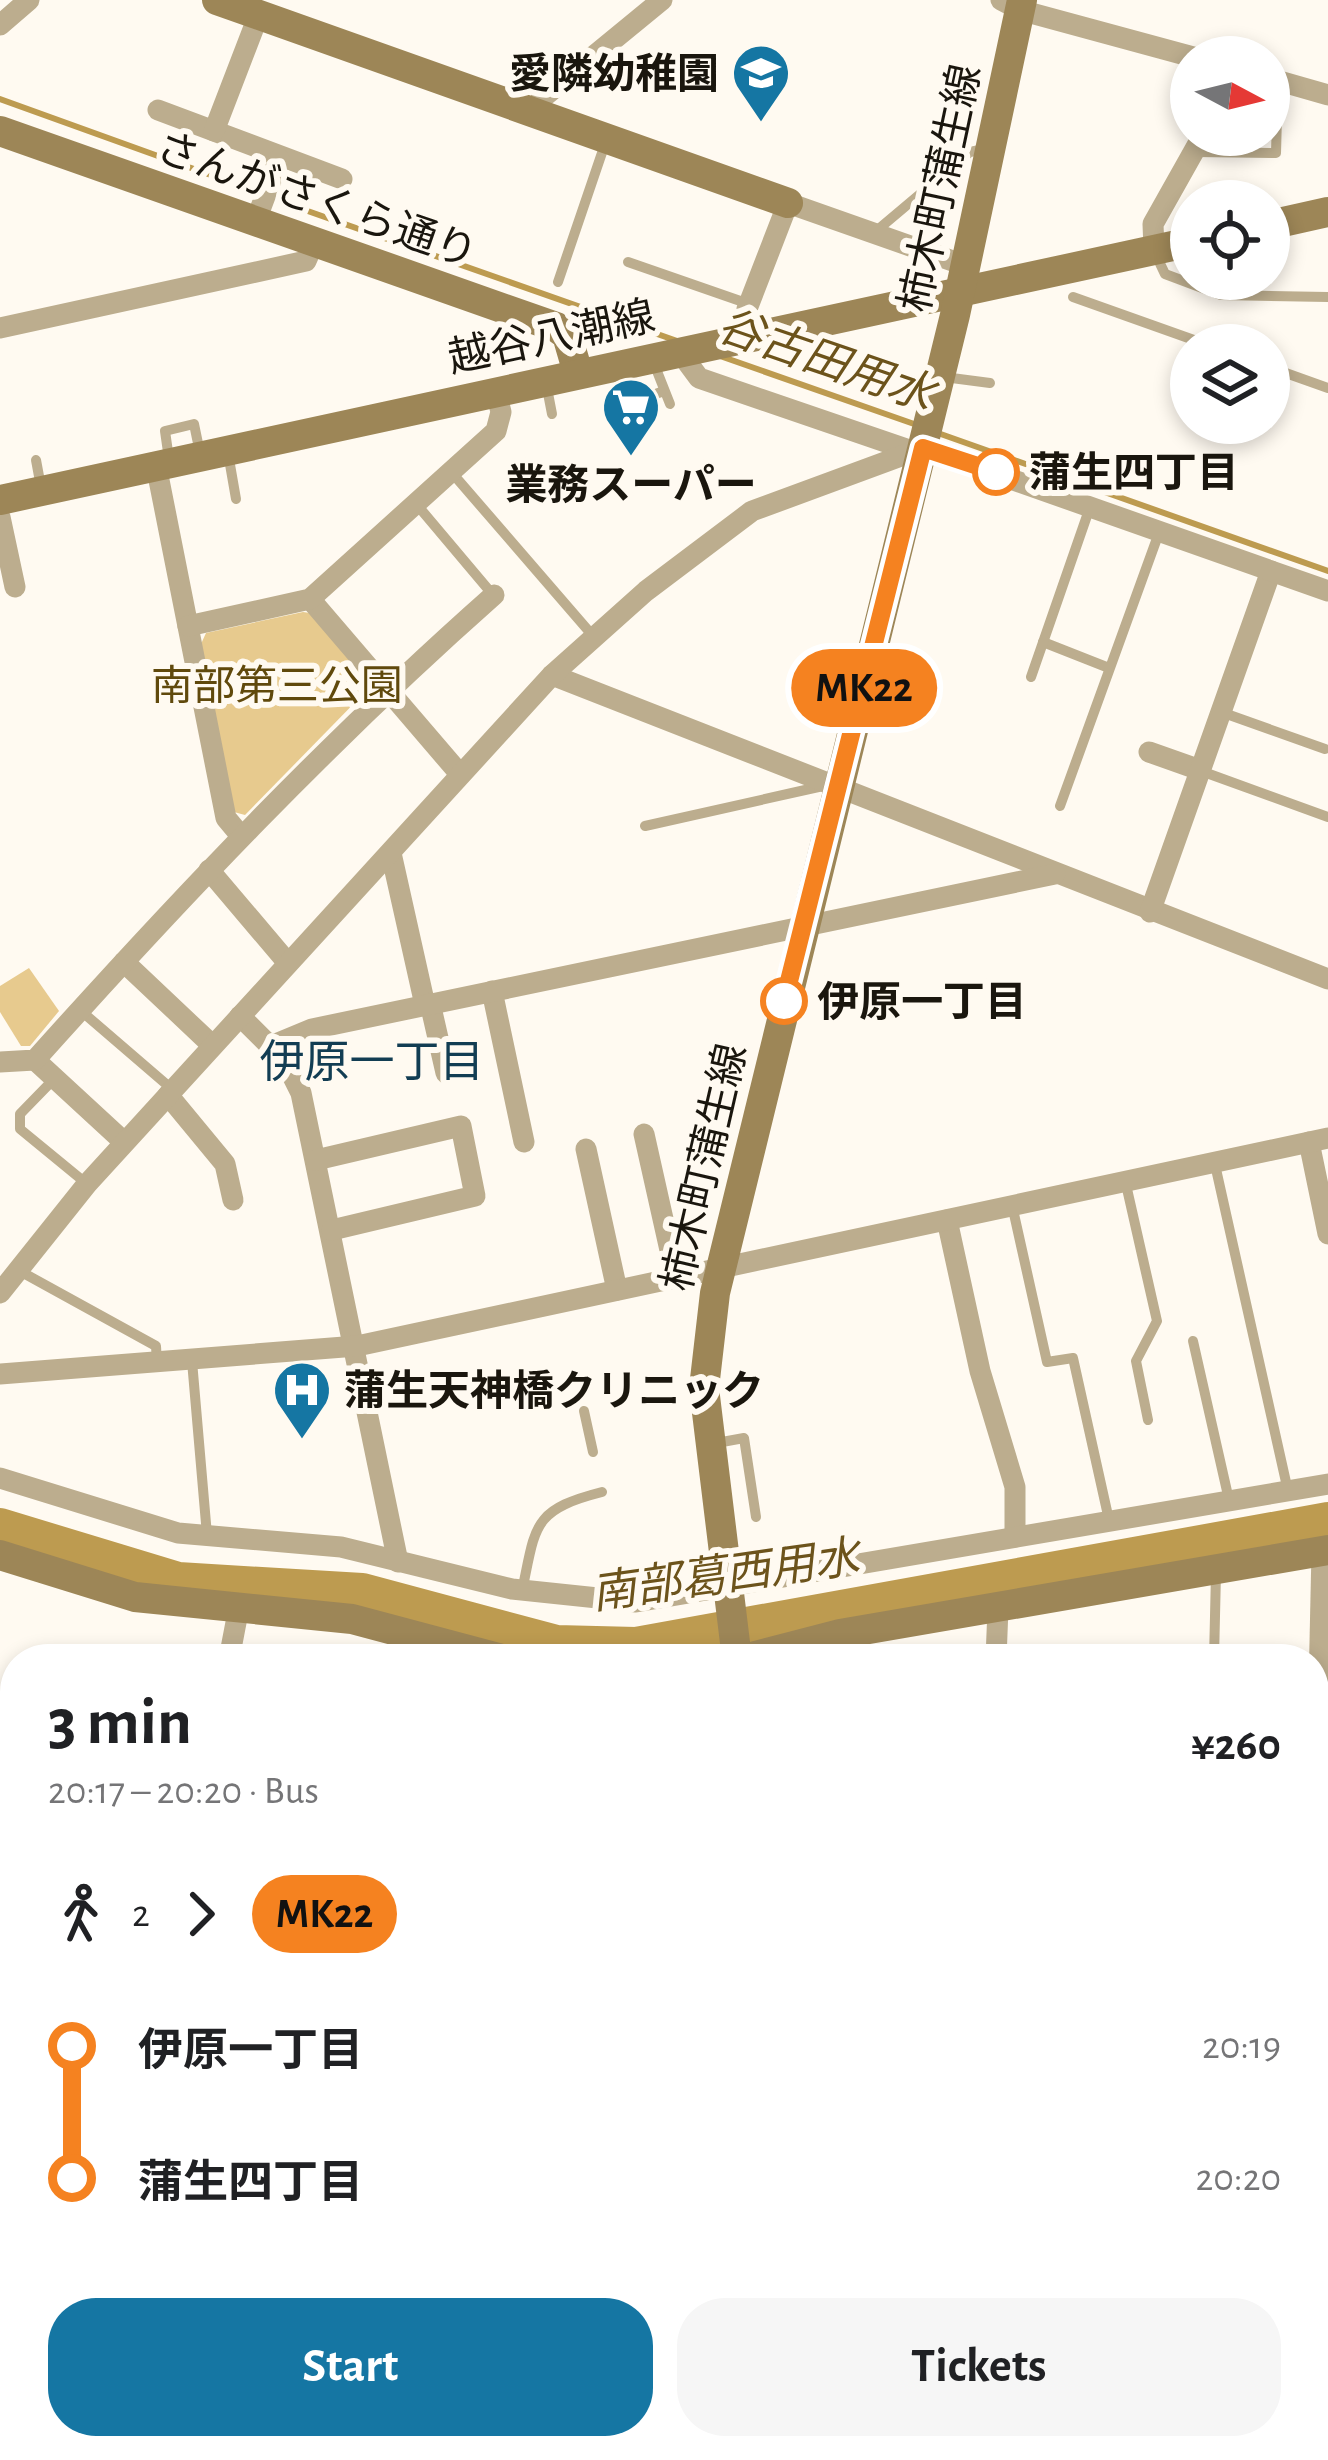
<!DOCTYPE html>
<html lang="en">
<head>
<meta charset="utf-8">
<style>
  body { margin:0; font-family:"Alegreya Sans","Noto Sans JP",sans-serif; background:#f6f6f6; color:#202124; height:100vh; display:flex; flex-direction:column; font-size:45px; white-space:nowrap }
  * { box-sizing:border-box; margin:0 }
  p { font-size:39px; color:#757577 }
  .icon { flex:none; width:66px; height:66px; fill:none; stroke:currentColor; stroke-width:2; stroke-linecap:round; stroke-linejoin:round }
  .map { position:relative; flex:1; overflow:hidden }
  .details { position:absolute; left:0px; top:1644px; width:1329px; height:816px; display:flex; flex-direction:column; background:#fff; border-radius:48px 48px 0 0; box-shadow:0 6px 18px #0003 }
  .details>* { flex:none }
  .badge { padding:0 24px; border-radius:39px; font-size:42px; line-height:78px }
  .needle { width:78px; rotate:97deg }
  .buttons { position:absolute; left:1170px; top:36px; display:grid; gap:24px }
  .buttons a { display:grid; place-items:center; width:120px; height:120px; border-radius:50%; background:#fff; box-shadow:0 6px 18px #0003; font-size:60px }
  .map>.badge { position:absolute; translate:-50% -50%; box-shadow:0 0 0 6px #fff }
  .legs { display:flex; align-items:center; gap:18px; height:132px; padding:0 48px; font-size:39px }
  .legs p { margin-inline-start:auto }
  .head { display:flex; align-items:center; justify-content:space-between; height:204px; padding:0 48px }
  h1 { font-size:66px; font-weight:700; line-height:90px }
  .primary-button { display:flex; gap:24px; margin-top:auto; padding:24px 48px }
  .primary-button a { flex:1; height:138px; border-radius:48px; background:#1576a3; color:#fff; font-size:48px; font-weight:700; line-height:138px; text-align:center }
  .primary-button a+a { background:#f6f6f6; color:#202124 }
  ul { padding:0 48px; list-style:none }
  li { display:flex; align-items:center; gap:42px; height:132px; font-size:45px }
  li i { display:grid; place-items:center; width:18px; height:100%; margin:0 15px; background:currentColor }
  li i::after { content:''; width:30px; height:30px; margin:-15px; border:9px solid; border-radius:50%; background:#fff }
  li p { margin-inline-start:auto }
  li:first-child i { background:linear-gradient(#0000 50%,currentColor 0) }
  li:last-child i { background:linear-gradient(currentColor 50%,#0000 0) }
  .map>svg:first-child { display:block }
  .green { fill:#e7ca8e }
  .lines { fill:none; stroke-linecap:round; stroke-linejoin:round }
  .stream { stroke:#bd9b50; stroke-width:6 }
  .river { stroke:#bd9b50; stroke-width:36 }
  .lane { stroke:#bcad8e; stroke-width:10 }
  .street { stroke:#bcad8e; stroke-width:21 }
  .secondary { stroke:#9d8657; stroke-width:30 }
  .line-1-casing { stroke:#fff; stroke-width:27 }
  .line-1 { stroke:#f58220; stroke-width:18 }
  .stop-1-dot { fill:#fff; stroke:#f58220; stroke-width:6 }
  .labels { text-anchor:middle; stroke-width:12; stroke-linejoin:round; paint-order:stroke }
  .poi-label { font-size:42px; font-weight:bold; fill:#1a160e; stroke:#fffaf1; text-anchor:end }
  .street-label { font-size:42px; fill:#1a160e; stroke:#fffaf1 }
  .stop-label { font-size:42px; font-weight:bold; fill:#1a160e; stroke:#fffaf1; text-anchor:start }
  .park-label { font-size:42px; fill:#60490c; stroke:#fffaf1 }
  .water-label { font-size:45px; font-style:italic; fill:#6c531b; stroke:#fffaf1 }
  .neighbourhood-label { font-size:45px; fill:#123d53; stroke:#fffaf1 }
</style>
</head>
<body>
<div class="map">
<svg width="1328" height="2460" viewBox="0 0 1328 2460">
  <rect width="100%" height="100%" fill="#fffaf1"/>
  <!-- green -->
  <g class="green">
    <polygon points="303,612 310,613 372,685 245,815 234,812 201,644 206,633"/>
    <polygon points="29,968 59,1011 30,1046 21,1046 0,1012 0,986"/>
  </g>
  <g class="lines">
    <!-- stream -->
    <g class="stream">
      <polyline points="0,99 219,178"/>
      <polyline points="302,209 680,342"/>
      <polyline points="720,356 917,425"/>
      <polyline points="935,432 1328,571"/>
    </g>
    <!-- river -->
    <polyline class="river" points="0,1526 178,1580 362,1591 556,1643 636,1645 1328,1520"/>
    <!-- lane -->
    <g class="lane">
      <polyline points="1196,152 1276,153 1278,80"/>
      <polyline points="875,232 970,152 989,148"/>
      <polyline points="1156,255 1165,274 1221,295 1328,297"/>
      <polyline points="628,262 749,304"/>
      <polyline points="558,282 606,141"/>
      <polyline points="1073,297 1208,345"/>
      <polyline points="653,361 670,404"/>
      <polyline points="1269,367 1328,388"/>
      <polyline points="944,377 990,383"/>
      <polyline points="547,388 552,414"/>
      <polyline points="614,410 661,392"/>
      <polyline points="228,453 236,499"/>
      <polyline points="169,459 165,431 194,424 200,453"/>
      <polyline points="36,460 41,487"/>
      <polyline points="453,474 593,636"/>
      <polyline points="418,506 493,595"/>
      <polyline points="1043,642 1109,668"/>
      <polyline points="1031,677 1090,507"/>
      <polyline points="1221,712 1325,749"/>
      <polyline points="1201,771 1328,817"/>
      <polyline points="1060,806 1160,530"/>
      <polyline points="645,826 823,786"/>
      <polyline points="80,1010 173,1090"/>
      <polyline points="55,1078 20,1114 20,1129 87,1184"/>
      <polyline points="1214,1160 1288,1491"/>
      <polyline points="1125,1180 1157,1321 1136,1361 1148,1420"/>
      <polyline points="1012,1205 1047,1362 1073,1358 1109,1520"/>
      <polyline points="18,1270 156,1346 157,1363"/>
      <polyline points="1193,1341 1229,1500"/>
      <polyline points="192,1361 207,1535"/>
      <polyline points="584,1411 593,1452"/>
      <polyline points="711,1444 744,1438 756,1517"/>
      <path d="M522,1591C536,1525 532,1510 602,1492"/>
      <polyline points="1214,1659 1216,1573"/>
    </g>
    <!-- street -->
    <g class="street">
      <polyline points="1001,0 1020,10 1193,57"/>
      <polyline points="0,25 29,0"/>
      <polyline points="1269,78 1328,95"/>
      <polyline points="158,110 342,179"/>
      <polyline points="536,113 540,100 662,0"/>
      <polyline points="214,131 259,14"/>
      <polyline points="255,223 279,159"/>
      <polyline points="1154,250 1153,224 1203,135"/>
      <polyline points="0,328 306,261 314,243"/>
      <polyline points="751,336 747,309 788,203 967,266"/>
      <polyline points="679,351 699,378 912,451"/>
      <polyline points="156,465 226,818 241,836"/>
      <polyline points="0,517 15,587"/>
      <polyline points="310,599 459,773"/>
      <polyline points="188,626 310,599 496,431 501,412 496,392"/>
      <polyline points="552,675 1328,979"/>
      <polyline points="1149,752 1200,770"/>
      <polyline points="391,853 425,1005"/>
      <polyline points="209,870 287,962"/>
      <polyline points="1150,912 1271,571"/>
      <polyline points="124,962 212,1045"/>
      <polyline points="492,991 524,1142"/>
      <polyline points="430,1003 446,1073"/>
      <polyline points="240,1016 285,1061 301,1093 398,1562"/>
      <polyline points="271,1046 312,1029 1055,874"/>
      <polyline points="35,1060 124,1142"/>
      <path d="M0,1062L35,1060C181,897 330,740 494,595"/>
      <polyline points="168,1095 225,1164 233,1200"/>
      <polyline points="644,1134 676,1277"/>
      <polyline points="1309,1142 1328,1234"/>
      <polyline points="586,1149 617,1290"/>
      <polyline points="316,1160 461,1126 475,1196 332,1230"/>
      <polyline points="947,1220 980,1371 1015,1487 1015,1537"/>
      <polyline points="0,1293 87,1184 552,675 646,591 752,511 923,448 1328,591"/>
      <polyline points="0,1374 357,1346 1328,1138"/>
      <polyline points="0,1478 178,1533 341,1547 512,1589 636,1602 1328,1484"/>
      <polyline points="229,1659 238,1612"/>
      <polyline points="996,1659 998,1608"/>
      <polyline points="0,1763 15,1766"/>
      <polyline points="1314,1915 1322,1551"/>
      <polyline points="0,1935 15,1938"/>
      <polyline points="1314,2244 1328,2244"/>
      <polyline points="0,2261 15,2268"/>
      <polyline points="922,2445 997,2460"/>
      <polyline points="322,2460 325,2445"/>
      <polyline points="1244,2460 1286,2454 1298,2445"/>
    </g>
    <!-- secondary -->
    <g class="secondary">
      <polyline points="217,0 788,203"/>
      <polyline points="0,131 556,327 567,335 578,373"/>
      <polyline points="1269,225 1328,212"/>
      <polyline points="0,500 1191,242"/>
      <polyline points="0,1555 135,1597 352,1619 502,1659"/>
      <polyline points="737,1659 704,1388 715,1293 955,315 1022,0"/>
      <polyline points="744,1659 840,1634 1328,1550"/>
      <polyline points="1314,1948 1328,1948"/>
      <polyline points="1280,2445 1289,2460"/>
      <polyline points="755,2460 756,2445"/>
    </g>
  </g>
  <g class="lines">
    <!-- line-1 casing -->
    <g class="line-1-casing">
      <polyline id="line-1" points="784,1001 923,448 996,472"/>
    </g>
    <!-- line-1 -->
    <use href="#line-1" class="line-1"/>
  </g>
  <!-- icons -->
  <defs>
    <g id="school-pin" transform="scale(3)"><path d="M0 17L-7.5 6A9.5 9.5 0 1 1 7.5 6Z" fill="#1576a3" stroke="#fffaf1"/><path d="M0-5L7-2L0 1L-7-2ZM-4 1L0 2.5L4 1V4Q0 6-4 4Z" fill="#fff"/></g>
    <g id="supermarket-pin" transform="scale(3)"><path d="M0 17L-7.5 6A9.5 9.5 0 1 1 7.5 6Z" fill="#1576a3" stroke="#fffaf1"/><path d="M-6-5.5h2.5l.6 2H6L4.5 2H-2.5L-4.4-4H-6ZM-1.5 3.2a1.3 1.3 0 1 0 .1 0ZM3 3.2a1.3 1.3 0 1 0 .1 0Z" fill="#fff"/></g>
    <g id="hospital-pin" transform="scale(3)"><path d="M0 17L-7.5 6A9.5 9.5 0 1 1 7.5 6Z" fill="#1576a3" stroke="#fffaf1"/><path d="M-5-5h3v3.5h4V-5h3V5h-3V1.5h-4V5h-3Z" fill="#fff"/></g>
  </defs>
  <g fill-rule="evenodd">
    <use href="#school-pin" x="761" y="73"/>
    <use href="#supermarket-pin" x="631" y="407"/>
    <use href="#hospital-pin" x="302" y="1390"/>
  </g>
  <!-- markers -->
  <g class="stop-1-dot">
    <circle cx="996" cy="472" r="21"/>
    <circle cx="784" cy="1001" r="21"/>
  </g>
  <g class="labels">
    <!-- poi labels -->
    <g class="poi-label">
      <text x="719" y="88">愛隣幼稚園</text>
      <text x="631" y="499" text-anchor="middle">業務スーパー</text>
      <text x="344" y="1405" text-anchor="start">蒲生天神橋クリニック</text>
    </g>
    <!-- street labels -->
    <g class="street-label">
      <text transform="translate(939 188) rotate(-78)" y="15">柿木町蒲生線</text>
      <text transform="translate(317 199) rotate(19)" y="15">さんがさくら通り</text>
      <text transform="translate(551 336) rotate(-12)" y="15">越谷八潮線</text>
      <text transform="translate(703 1167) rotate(-77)" y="15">柿木町蒲生線</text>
    </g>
    <!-- stop labels -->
    <g class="stop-label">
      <text x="1029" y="487">蒲生四丁目</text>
      <text x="817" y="1016">伊原一丁目</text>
    </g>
    <!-- park labels -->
    <g class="park-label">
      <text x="277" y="700">南部第三公園</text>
    </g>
    <!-- water labels -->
    <g class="water-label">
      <text transform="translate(826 359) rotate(19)" y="16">谷古田用水</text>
      <text transform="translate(725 1574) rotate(-8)" y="16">南部葛西用水</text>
    </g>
    <!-- neighbourhood labels -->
    <g class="neighbourhood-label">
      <text x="372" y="1077">伊原一丁目</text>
    </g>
  </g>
</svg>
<div class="buttons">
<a><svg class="needle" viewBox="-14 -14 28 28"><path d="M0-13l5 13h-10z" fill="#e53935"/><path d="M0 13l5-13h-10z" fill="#757577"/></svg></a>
<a><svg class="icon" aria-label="locate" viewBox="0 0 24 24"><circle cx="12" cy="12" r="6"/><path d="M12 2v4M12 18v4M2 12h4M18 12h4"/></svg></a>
<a><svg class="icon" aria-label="layers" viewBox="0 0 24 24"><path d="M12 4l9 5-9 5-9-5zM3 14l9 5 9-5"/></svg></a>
</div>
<b class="badge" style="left:864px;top:688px;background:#f58220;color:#111">MK22</b>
<section class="details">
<div class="head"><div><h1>3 min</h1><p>20:17 – 20:20 · Bus</p></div><b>¥260</b></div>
<div class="legs"><svg class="icon" aria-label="walk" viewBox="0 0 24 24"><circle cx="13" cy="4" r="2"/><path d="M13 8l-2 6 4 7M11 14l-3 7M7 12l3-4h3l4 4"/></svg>2<svg class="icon" aria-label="forward" viewBox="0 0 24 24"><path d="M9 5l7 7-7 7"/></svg><b class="badge" style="background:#f58220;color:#111">MK22</b></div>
<ul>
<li><i style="color:#f58220"></i><b>伊原一丁目</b><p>20:19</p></li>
<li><i style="color:#f58220"></i><b>蒲生四丁目</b><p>20:20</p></li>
</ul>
<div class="primary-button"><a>Start</a><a>Tickets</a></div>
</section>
</div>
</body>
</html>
